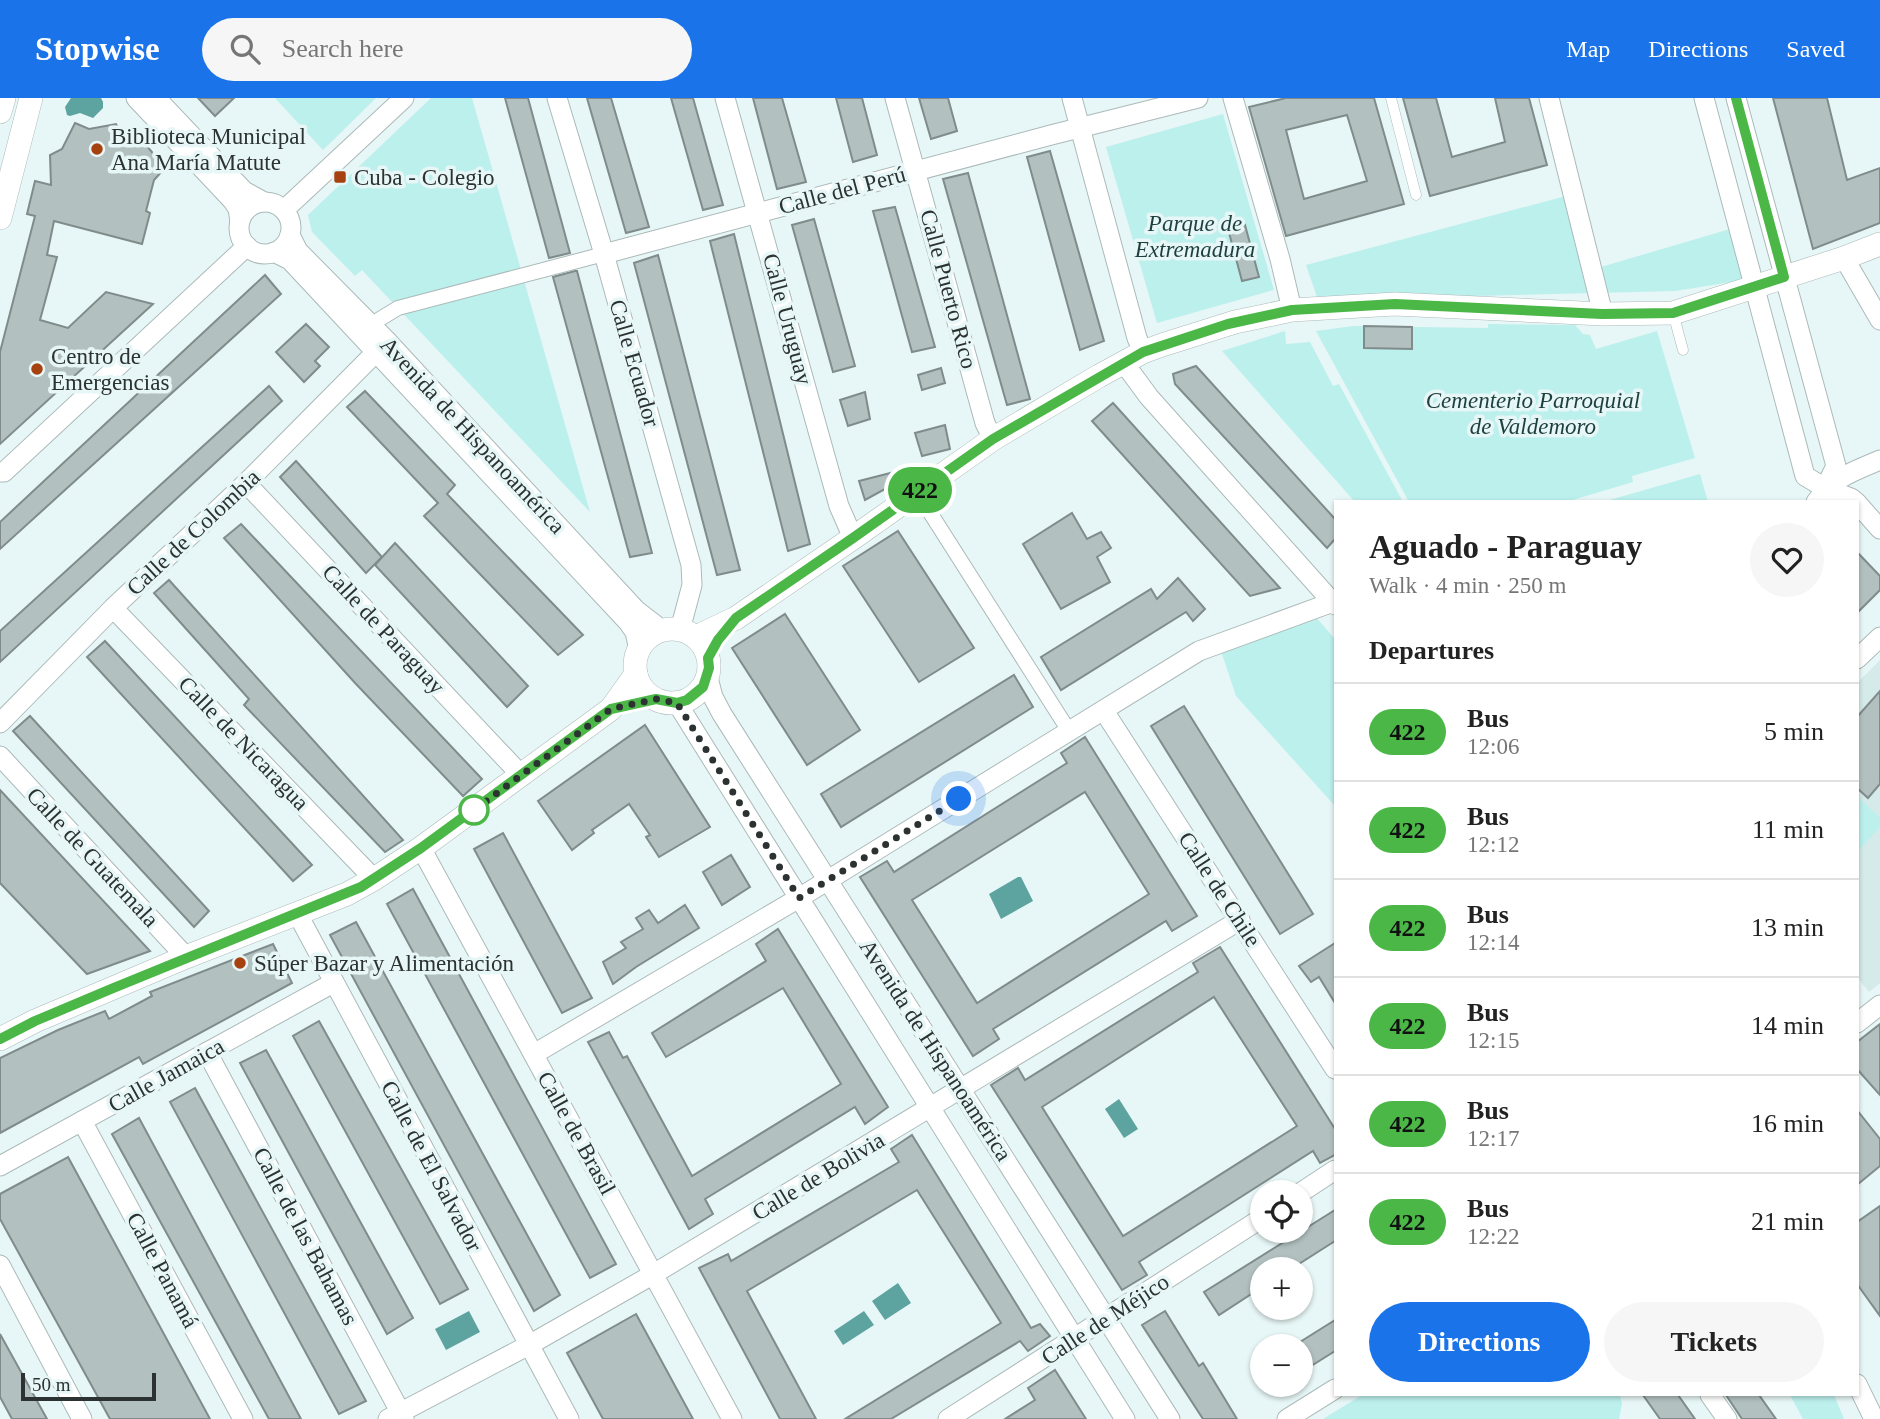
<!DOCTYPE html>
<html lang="en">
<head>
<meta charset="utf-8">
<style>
  body { margin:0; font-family:Georgia,serif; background:#f6f6f6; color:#222; height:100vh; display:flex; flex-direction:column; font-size:26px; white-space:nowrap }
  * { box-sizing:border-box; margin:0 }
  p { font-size:23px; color:#767676 }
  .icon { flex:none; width:38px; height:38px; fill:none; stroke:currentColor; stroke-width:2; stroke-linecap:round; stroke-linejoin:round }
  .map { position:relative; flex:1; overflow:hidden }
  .details { position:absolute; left:1334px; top:402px; width:525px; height:896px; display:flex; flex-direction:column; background:#fff; border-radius:0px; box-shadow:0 2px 5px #0004 }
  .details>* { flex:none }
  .badge { padding:0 14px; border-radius:23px; font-size:24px; line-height:46px }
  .fabs { position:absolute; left:1250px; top:1082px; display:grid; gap:14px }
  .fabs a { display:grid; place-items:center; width:63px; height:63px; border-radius:50%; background:#fff; box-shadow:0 2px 5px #0004; font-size:35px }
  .scale { position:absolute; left:21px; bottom:18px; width:135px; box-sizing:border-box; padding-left:7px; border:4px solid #2c3231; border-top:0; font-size:19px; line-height:24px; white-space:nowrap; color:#2c3231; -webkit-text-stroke:5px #e7f6f6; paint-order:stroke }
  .you { position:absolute; width:35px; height:35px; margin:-18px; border:5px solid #fff; border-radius:50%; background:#1a73e8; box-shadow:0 0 0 10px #1a73e833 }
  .map>.badge { position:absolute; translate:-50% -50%; box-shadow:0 0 0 4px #fff }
  h2 { padding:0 35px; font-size:26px; line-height:63px }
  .round { display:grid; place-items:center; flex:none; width:74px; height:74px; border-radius:37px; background:#f6f6f6 }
  .overview { display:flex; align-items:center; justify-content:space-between; height:119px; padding:0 35px }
  h1 { font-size:33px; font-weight:700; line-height:52px }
  .action { display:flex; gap:14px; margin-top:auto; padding:14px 35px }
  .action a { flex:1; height:80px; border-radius:42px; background:#1a73e8; color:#fff; font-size:28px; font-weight:700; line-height:80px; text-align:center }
  .action a+a { background:#f6f6f6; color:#222 }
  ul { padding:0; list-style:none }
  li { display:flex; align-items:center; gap:21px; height:98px; padding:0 35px; border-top:2px solid #e0e0e0 }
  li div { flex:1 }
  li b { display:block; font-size:26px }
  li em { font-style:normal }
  li .badge { min-width:77px; font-weight:700; text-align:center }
  header { display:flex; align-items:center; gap:42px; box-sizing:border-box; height:98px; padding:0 35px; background:#1a73e8; color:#fff }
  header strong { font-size:33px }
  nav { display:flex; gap:38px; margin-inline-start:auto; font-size:24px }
  .search { width:490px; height:63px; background:#f6f6f6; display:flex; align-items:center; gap:18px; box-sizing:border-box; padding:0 24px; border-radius:38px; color:#767676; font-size:26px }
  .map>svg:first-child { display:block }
  .built { fill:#d4ebea }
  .green { fill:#bcf0ed }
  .water { fill:#5da3a0 }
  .building { fill:#b2c1c0; stroke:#7f8c8b; stroke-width:2; fill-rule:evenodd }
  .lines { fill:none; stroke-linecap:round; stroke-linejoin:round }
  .service-casing { stroke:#abbab9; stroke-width:11 }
  .pedestrian-casing { stroke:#abbab9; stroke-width:16 }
  .minor-casing { stroke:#abbab9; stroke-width:21 }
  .tertiary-casing { stroke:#abbab9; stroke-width:24 }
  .service { stroke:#fff; stroke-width:10 }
  .pedestrian { stroke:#fff; stroke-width:14 }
  .minor { stroke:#fff; stroke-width:19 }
  .tertiary { stroke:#fff; stroke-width:23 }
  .line-casing { stroke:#fff; stroke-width:16 }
  .line { stroke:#4ab747; stroke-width:10 }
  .walk { stroke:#2c3231; stroke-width:7; stroke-dasharray:0 12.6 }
  .poi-dot { fill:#a64210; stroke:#e7f6f6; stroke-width:2.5 }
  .stop-dot { fill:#fff; stroke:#4ab747; stroke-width:3.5 }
  .labels { text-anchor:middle; stroke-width:7; stroke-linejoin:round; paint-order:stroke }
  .poi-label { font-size:23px; fill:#2c3231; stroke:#e7f6f6; text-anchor:start }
  .street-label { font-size:23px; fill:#2c3231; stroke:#e7f6f6 }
  .park-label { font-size:23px; font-style:italic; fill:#1d3f3e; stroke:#e7f6f6 }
</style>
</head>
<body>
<header>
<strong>Stopwise</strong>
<div class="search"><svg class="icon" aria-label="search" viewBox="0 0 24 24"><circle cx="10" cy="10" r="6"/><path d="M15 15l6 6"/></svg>Search here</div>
<nav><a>Map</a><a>Directions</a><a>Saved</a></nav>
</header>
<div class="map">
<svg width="1880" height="1321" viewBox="0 0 1880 1321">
  <rect width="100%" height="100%" fill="#e7f6f6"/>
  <!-- built -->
  <polygon class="built" points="1880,562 1880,885 1869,894 1857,879 1857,585"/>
  <!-- green -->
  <g class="green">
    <polygon points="275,0 376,0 323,52"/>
    <polygon points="431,0 472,0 590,414 362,172 355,178 312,134 308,117"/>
    <polygon points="1223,16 1274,192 1157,225 1106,49"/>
    <polygon points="1566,98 1584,174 1730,131 1744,182 1675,193 1318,202 1306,167"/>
    <polygon points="1488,226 1575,227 1583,236 1590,237 1596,251 1657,233 1695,360 1632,378 1633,384 1566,404 1409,404 1316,233 1353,228 1488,230"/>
    <polygon points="1285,233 1286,246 1310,244 1333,288 1339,286 1403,404 1355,404 1222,253"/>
    <polygon points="1700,376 1708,404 1603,404"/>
    <polygon points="1314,517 1335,541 1335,708 1236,598 1220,550"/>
    <polygon points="1857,698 1880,720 1880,729 1857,754"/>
    <polygon points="1362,1297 1620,1297 1622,1306 1619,1321 1323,1321"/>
    <polygon points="1790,1297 1834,1297 1844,1321 1803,1321"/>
  </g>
  <!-- water -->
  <g class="water">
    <polygon points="71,0 101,0 103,4 103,10 93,20 80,15 70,18 67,17 65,9"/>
    <polygon points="1018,779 1021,779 1033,803 1001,821 989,796"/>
    <polygon points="1119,1001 1138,1031 1124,1040 1105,1011"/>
    <polygon points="898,1185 911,1205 885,1222 872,1203"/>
    <polygon points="469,1213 480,1234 446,1252 435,1231"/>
    <polygon points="864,1213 874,1227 843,1247 834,1233"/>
  </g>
  <!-- building -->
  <g class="building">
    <polygon points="198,0 234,0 215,18"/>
    <polygon points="505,0 528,0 570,155 549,160"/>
    <polygon points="587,0 611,0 649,129 626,135"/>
    <polygon points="671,0 693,0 723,107 703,112"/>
    <polygon points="753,0 782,0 806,84 777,91"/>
    <polygon points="836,0 862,0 877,57 853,64"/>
    <polygon points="919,0 948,0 957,33 931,41"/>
    <path d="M1286,0H1374L1404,106L1286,138L1249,9ZM1347,17L1367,83L1304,101L1286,32Z"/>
    <polygon points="1403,0 1436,0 1452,59 1505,44 1495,0 1529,0 1547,67 1430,98"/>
    <polygon points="1773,0 1827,0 1847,82 1880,70 1880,125 1813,151"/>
    <polygon points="75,25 89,31 116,26 124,41 137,47 142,42 165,70 154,82 146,113 150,115 142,146 54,123 47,157 57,159 40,222 68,230 106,194 153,206 0,346 0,254 35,118 27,116 35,83 51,87 50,57 62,51"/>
    <polygon points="1050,53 1104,243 1080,252 1027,59"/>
    <polygon points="968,75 1030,301 1007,307 943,81"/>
    <polygon points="895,109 935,249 912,254 873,113"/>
    <polygon points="814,121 855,268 833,274 792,127"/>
    <polygon points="1245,127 1259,179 1242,183 1228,131"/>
    <polygon points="734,136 810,446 788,453 710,143"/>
    <polygon points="658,157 740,472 717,477 634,165"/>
    <polygon points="575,173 577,173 652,455 630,459 553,179"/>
    <polygon points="265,177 281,196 0,451 0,424"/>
    <polygon points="306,226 329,249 315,263 320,268 304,284 276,254"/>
    <polygon points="1364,228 1412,229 1412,251 1364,250"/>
    <polygon points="1196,268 1335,421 1335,441 1327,450 1175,286 1173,276"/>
    <polygon points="941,270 945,285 922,292 918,277"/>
    <polygon points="269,288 282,303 0,564 0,533"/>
    <polygon points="365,293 455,387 447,396 583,537 558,557 424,418 438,405 347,309"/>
    <polygon points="865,294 870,321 848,328 840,302"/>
    <polygon points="1113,305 1280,490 1250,498 1092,323"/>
    <polygon points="945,327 950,351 922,358 915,335"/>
    <polygon points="296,363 382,459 366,475 280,379"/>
    <polygon points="914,369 916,374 865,402 859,383"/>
    <polygon points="1072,415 1087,441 1101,434 1111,450 1097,459 1110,484 1061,511 1023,446"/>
    <polygon points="241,426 482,681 463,698 356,586 224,440"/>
    <polygon points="898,433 974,550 919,584 843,468"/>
    <polygon points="395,445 528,588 507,609 375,467"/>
    <polygon points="1857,454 1880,478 1880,492 1857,515"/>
    <polygon points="1178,480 1205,511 1193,523 1186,514 1061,592 1041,559 1151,491 1157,501"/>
    <polygon points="169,482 403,742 385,754 244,607 249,601 154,495"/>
    <polygon points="785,516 860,632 807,667 732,550"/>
    <polygon points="105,543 312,767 293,783 87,559"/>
    <polygon points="1014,577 1033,609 841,729 821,696"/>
    <polygon points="1880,593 1880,686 1868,700 1857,690 1857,619"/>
    <polygon points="1184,608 1313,816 1280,836 1151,628"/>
    <polygon points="30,618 209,813 194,829 13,633"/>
    <polygon points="645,627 710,729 659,759 646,739 650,737 629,706 592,732 594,735 572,752 538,703"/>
    <path d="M1085,639L1197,818L1172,833L1166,823L993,931L999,941L973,958L860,779L887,763L894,774L1067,665L1061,655ZM1085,694L1149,796L977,905L912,802Z"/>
    <polygon points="0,692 150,853 87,876 0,785"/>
    <polygon points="503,735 592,900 562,915 474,751"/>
    <polygon points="731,757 750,789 722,807 703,774"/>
    <polygon points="413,791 616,1166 590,1180 387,806"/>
    <polygon points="685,807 699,830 636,869 613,886 603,864 626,850 621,844 643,831 636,820 649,812 658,825"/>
    <polygon points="356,824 560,1197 534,1213 330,837"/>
    <polygon points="778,831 888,1009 865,1026 855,1009 705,1101 713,1116 689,1131 588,944 609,934 623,960 627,958 692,1078 841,986 783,890 666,959 652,935 766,863 756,846"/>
    <polygon points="1335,845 1335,905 1319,879 1311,884 1299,868"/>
    <polygon points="273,846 292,885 143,966 139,959 0,1035 0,960 58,932 105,913 109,921 152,898 150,894"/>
    <path d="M1220,849L1335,1031V1057L1320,1065L1313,1053L1139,1164L1147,1177L1122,1192L991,987L1018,970L1025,982L1198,874L1193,865ZM1214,899L1297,1028L1123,1138L1042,1009Z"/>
    <polygon points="319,923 468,1191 440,1206 293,938"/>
    <polygon points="1880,926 1880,997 1857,971 1857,944"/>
    <polygon points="266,952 413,1220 387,1236 240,965"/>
    <polygon points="195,990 366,1303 339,1316 170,1004"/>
    <polygon points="1857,1012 1880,1041 1880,1068 1857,1087"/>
    <polygon points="139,1020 301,1321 269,1321 112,1036"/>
    <polygon points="912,1037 1031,1230 1040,1226 1050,1238 1028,1253 1020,1243 891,1321 845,1321 1001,1225 917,1092 747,1193 816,1321 780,1321 699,1170 728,1156 731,1163 899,1064 891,1051"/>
    <polygon points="68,1059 210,1321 110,1321 0,1121 0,1096"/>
    <polygon points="1880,1108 1880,1218 1857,1186 1857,1124"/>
    <polygon points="1335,1112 1335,1143 1291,1171 1262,1171 1262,1189 1219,1217 1204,1194"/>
    <polygon points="1165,1213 1199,1268 1203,1265 1237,1321 1203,1321 1142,1227"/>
    <polygon points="636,1216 693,1321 603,1321 567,1255"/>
    <polygon points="1335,1222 1335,1253 1300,1275 1300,1244"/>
    <polygon points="0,1236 47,1321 12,1321 0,1299"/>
    <polygon points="1055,1272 1086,1321 1005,1321 1035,1302 1028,1290"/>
    <polygon points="1643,1297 1678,1297 1695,1321 1660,1321"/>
    <polygon points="1726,1297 1759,1297 1776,1321 1742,1321"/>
  </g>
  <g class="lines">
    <!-- service casing -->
    <g class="service-casing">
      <g id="service">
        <polyline points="1391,0 1416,97"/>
        <polyline points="1673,215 1683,252"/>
      </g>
    </g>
    <!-- pedestrian casing -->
    <g class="pedestrian-casing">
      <g id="pedestrian">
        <polyline points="370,227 398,210 604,156"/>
        <polyline points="917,394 1069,633"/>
      </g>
    </g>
    <!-- minor casing -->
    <g class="minor-casing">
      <g id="minor">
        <polyline points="136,0 233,103 238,111 240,123"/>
        <polyline points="156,0 244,93 264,104"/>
        <polyline points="557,0 604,156 691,467 692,487 680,532"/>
        <polyline points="725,0 839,408 853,440"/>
        <polyline points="895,0 985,325 993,341"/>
        <polyline points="1072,0 1137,240 1143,254"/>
        <polyline points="1233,0 1280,161 1292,212"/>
        <polyline points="1549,0 1603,216"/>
        <polyline points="1704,0 1805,378 1825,390 1836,368 1736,0"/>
        <circle cx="265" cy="130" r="26"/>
        <polyline points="284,112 404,0"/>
        <polyline points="290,137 298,153 387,243 636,512 662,532"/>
        <polyline points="274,154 290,162 628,524 635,534 639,552"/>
        <polyline points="604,156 1051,37 1198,0"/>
        <polyline points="1844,160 1880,222"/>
        <polyline points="1124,265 1149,299 1335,507"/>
        <polyline points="0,374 4,374 247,148"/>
        <polyline points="246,385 522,678"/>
        <polyline points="1825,390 1851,400 1856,404"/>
        <path d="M1816,404C1832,380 1854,373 1880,362"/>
        <polyline points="1857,405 1880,431"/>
        <polyline points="113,510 374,781"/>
        <polyline points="1857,561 1880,539"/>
        <polyline points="708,580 713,599 722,616 1170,1321"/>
        <polyline points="677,605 1125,1321"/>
        <polyline points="1104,613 1335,971"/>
        <polyline points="0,625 113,510 246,385 387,243"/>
        <polyline points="0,658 186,859"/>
        <polyline points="421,750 732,1321"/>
        <polyline points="297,815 569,1321"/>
        <polyline points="1857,925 1880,907"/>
        <polyline points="207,954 404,1321"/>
        <polyline points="534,956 799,800 1199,553 1333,504"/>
        <polyline points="82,1023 243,1321"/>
        <polyline points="0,1068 333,885"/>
        <polyline points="1300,1095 1335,1072"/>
        <polyline points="0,1167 82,1321"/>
        <polyline points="1857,1286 1874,1321"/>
        <polyline points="1710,1297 1727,1321"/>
        <polyline points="388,1321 529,1247 652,1177 1240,822"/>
        <polyline points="948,1321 1262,1120"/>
        <polyline points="1287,1321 1335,1291"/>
      </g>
    </g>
    <!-- tertiary casing -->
    <g class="tertiary-casing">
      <g id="tertiary">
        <polyline points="0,14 4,0"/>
        <polyline points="0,120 31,0"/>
        <circle cx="672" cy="568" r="37"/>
        <polyline points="696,539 736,520 853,440 993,341 1099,278 1143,254 1162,247 1235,224 1292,212 1395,206 1603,216 1673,215 1844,160 1880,146"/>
        <polyline points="0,941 35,923 186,859 347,796 374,781 421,750 611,611 636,576"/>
      </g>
    </g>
    <!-- service -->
    <use href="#service" class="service"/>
    <!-- pedestrian -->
    <use href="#pedestrian" class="pedestrian"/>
    <!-- minor -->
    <use href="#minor" class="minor"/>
    <!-- tertiary -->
    <use href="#tertiary" class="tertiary"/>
  </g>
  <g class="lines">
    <!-- line casing -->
    <g class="line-casing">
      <polyline id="line" points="0,941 35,923 111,891 361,789 421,750 611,611 656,601 677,605 687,602 703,589 709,570 708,560 718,542 736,520 853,440 993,341 1143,254 1228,226 1292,212 1395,206 1602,216 1673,215 1784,179 1736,0"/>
    </g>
    <!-- line -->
    <use href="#line" class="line"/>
    <!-- walk -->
    <polyline class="walk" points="474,712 470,715 611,611 656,601 677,605 799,800 959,701"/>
  </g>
  <!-- markers -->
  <g class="poi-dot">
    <circle cx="97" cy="51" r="7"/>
    <rect x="333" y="72" width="14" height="14" rx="3.5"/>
    <circle cx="37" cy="271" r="7"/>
    <circle cx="240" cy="865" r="7"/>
  </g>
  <circle class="stop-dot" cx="474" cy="712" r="14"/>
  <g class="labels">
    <!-- poi labels -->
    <g class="poi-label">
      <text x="111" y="46">Biblioteca Municipal<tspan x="111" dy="26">Ana María Matute</tspan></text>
      <text x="354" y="87">Cuba - Colegio</text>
      <text x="51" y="266">Centro de<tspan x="51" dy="26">Emergencias</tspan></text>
      <text x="254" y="873">Súper Bazar y Alimentación</text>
    </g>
    <!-- street labels -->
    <g class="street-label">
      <text transform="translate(842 92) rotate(-15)" y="8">Calle del Perú</text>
      <text transform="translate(949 191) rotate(75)" y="8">Calle Puerto Rico</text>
      <text transform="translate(788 221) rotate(75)" y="8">Calle Uruguay</text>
      <text transform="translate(635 265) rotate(74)" y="8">Calle Ecuador</text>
      <text transform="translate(473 337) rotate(47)" y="8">Avenida de Hispanoamérica</text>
      <text transform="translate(193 434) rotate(-43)" y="8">Calle de Colombia</text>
      <text transform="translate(384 531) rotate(47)" y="8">Calle de Paraguay</text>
      <text transform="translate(244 645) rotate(46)" y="8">Calle de Nicaragua</text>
      <text transform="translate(93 759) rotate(47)" y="8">Calle de Guatemala</text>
      <text transform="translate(1220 791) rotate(57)" y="8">Calle de Chile</text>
      <text transform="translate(936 952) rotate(57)" y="8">Avenida de Hispanoamérica</text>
      <text transform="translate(166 977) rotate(-29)" y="8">Calle Jamaica</text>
      <text transform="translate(577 1035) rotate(61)" y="8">Calle de Brasil</text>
      <text transform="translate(432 1068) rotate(62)" y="8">Calle de El Salvador</text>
      <text transform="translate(818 1078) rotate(-31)" y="8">Calle de Bolivia</text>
      <text transform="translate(306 1138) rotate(62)" y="8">Calle de las Bahamas</text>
      <text transform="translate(163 1172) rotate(62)" y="8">Calle Panamá</text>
      <text transform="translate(1105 1221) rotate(-33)" y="8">Calle de Méjico</text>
    </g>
    <!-- park labels -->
    <g class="park-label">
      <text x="1195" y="133">Parque de<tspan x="1195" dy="26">Extremadura</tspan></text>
      <text x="1533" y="310">Cementerio Parroquial<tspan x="1533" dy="26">de Valdemoro</tspan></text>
    </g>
  </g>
</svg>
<div class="fabs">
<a><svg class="icon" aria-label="locate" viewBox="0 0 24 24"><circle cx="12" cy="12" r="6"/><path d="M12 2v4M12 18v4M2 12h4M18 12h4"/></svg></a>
<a>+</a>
<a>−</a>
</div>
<div class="scale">50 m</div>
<div class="you" style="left:959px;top:701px"></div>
<b class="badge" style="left:920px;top:392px;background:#4ab747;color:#111">422</b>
<section class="details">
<div class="overview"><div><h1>Aguado - Paraguay</h1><p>Walk · 4 min · 250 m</p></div><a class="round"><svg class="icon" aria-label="heart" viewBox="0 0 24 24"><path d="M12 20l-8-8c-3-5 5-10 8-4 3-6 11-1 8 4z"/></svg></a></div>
<h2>Departures</h2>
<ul>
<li><span class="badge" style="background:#4ab747;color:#111">422</span><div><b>Bus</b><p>12:06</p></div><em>5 min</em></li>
<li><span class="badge" style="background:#4ab747;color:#111">422</span><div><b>Bus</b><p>12:12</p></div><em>11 min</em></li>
<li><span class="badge" style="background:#4ab747;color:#111">422</span><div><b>Bus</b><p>12:14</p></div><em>13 min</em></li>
<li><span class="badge" style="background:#4ab747;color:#111">422</span><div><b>Bus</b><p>12:15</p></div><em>14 min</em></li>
<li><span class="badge" style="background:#4ab747;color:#111">422</span><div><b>Bus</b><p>12:17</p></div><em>16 min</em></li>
<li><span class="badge" style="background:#4ab747;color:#111">422</span><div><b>Bus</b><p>12:22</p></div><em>21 min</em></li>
</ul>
<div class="action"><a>Directions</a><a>Tickets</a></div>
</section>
</div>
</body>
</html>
